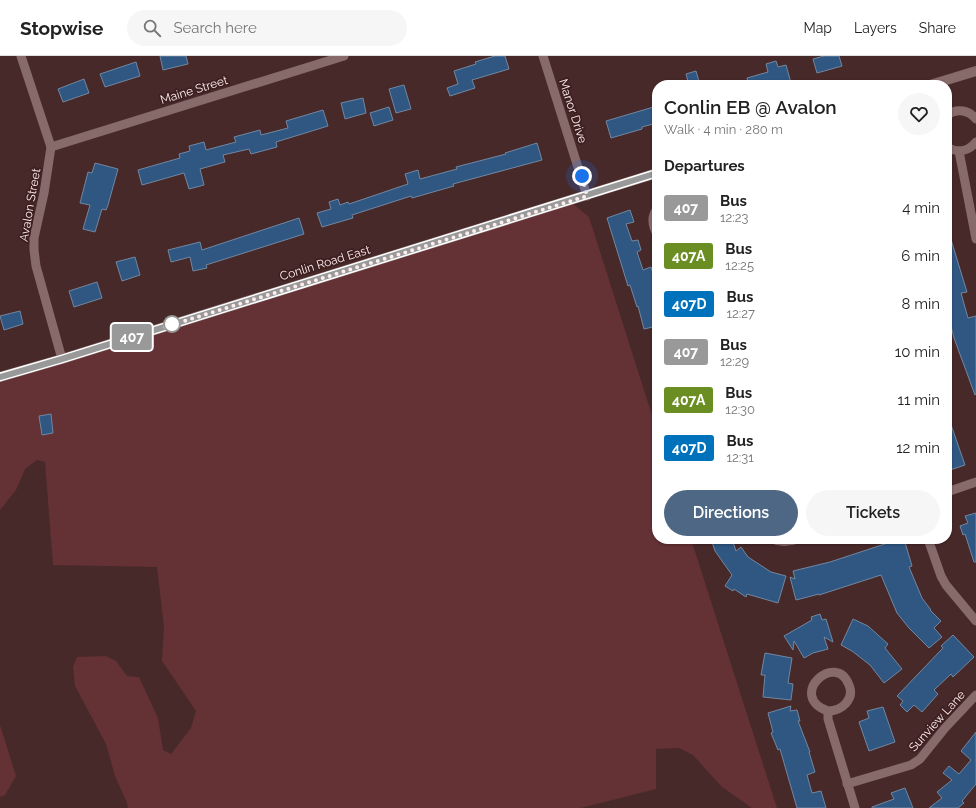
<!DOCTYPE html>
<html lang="en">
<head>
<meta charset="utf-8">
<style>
  body { margin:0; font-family:Raleway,sans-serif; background:#f6f6f6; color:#222; height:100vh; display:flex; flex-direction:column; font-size:15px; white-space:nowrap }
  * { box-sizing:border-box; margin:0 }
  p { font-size:13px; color:#767676 }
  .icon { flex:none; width:22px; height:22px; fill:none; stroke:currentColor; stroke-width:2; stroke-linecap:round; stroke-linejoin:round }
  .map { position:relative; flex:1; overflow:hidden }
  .side { position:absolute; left:652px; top:24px; width:300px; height:464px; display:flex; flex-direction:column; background:#fff; border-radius:16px; box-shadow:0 1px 3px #0004 }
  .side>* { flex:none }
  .badge { padding:0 8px; border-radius:3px; font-size:14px; line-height:26px }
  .you { position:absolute; width:20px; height:20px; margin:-10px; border:3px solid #fff; border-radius:50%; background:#1a73e8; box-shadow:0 0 0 6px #1a73e833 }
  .map>.badge { position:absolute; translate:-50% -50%; box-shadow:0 0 0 2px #fff }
  h2 { padding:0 12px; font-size:15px; line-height:36px }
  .round { display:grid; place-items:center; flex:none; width:42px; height:42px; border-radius:21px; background:#f6f6f6 }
  .headline { display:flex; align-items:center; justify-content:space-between; height:68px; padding:0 12px }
  h1 { font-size:19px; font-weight:600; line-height:30px }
  .action { display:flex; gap:8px; margin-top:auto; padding:8px 12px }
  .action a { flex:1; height:46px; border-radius:24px; background:#4e6784; color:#fff; font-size:16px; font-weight:600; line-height:46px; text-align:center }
  .action a+a { background:#f6f6f6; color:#222 }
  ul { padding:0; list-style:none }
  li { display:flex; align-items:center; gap:12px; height:48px; padding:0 12px }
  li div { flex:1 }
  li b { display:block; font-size:15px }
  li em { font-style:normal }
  li .badge { min-width:44px; font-weight:700; text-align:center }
  header { display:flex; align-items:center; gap:24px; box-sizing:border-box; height:56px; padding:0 20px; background:#fff; border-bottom:1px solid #e0e0e0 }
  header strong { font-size:19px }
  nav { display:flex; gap:22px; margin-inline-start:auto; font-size:14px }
  .search { width:280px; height:36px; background:#f6f6f6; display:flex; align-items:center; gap:10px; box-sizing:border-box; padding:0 14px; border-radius:22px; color:#767676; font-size:15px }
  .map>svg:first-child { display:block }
  .green { fill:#643134 }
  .building { fill:#2f5782; stroke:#7187a1 }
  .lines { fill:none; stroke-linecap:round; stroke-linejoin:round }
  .minor { stroke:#876a6a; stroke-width:9 }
  .tertiary { stroke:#876a6a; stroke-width:10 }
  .line-casing { stroke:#fff; stroke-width:9 }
  .line { stroke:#999; stroke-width:6 }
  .walk { stroke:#feeded; stroke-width:4; stroke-dasharray:0 7.2 }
  .stop-dot { fill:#fff; stroke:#999; stroke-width:2 }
  .labels { text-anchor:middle; stroke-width:3.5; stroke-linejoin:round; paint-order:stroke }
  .street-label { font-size:12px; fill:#feeded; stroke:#3d1f20 }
</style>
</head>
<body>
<header>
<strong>Stopwise</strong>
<div class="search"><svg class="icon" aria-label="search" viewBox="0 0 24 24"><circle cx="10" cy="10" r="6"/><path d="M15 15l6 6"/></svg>Search here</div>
<nav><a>Map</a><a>Layers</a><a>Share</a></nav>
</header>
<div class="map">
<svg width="976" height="752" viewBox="0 0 976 752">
  <rect width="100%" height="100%" fill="#48292a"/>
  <!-- green -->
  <g class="green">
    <polygon points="571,146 589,161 657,375 657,483 691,483 777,752 752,752 722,731 693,699 679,692 656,693 656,733 581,752 128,752 127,747 115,720 106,688 75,630 73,611 77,601 106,600 116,605 127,620 139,621 158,662 163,694 171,698 191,672 196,655 162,605 164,571 157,511 53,509 45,406 37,404 25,413 16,434 0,454 0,321"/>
    <polygon points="0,669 16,720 5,739 0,741"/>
  </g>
  <!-- building -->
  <g class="building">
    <polygon points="160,0 186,0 188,8 163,14"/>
    <polygon points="495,0 505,0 509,13 472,24 475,32 450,40 447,32 458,28 454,15 476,8 475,6"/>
    <polygon points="824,0 839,0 842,10 817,17 813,3"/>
    <polygon points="776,5 778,11 786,9 791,27 782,29 749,29 747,22 768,16 766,8"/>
    <polygon points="136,6 140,20 105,31 100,18"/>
    <polygon points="696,15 700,29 689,29 686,18"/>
    <polygon points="84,23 89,37 63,46 58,33"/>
    <polygon points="404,29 411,53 396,57 389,33"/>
    <polygon points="363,42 366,57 345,63 341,47"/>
    <polygon points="657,50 657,67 642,71 642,73 611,82 606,65"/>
    <polygon points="389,51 393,64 374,70 370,57"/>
    <polygon points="323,54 328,70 276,86 277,91 251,98 249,93 223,99 225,106 200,113 204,129 189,133 184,117 142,129 138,114 180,102 179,98 190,95 189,90 204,86 206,94 236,86 234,81 260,74 261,79 288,72 286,65"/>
    <polygon points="537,87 542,104 453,128 454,130 412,142 411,140 352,159 353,162 322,171 317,157 331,153 329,146 338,143 340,149 348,146 349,148 408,128 405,118 418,114 420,123 457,113 456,111 506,98 505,97"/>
    <polygon points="95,107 118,113 108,149 106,154 102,153 95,176 83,173 90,149 80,147 88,116 92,117"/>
    <polygon points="630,154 634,166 626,168 632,185 638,184 641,194 637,196 643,214 651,211 657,230 657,270 644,273 638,250 637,251 630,229 628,230 607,162"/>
    <polygon points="299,162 304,178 206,209 207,212 193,215 190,201 171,206 168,194 200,186 202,194"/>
    <polygon points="949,177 967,236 961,237 968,262 976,260 976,338 975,339 954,282 947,254 947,178"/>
    <polygon points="135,201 140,219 122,225 116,206"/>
    <polygon points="97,226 102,242 74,251 69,235"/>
    <polygon points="20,255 23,268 4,274 0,260"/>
    <polygon points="51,358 53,377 42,379 39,360"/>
    <polygon points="947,363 949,363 965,409 947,415"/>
    <polygon points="976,457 976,506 974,506 965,478 963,479 960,470 968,467 965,460"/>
    <polygon points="711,483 732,483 736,495 741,491 748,501 771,516 786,520 778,547 747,538 746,541 734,533 733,535 725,530 732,519 715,495"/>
    <polygon points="900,483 904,483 912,510 909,511 922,542 931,554 930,554 941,565 934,572 942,581 929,592 909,572 897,557 881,519 819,539 819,538 796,544 790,521 795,523 793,515 830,506"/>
    <polygon points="820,558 822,564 826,563 833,586 824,581 828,593 813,597 804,602 794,585 793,594 784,580 812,564 811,561"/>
    <polygon points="853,563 868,570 888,588 885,592 902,613 884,627 870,609 852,595 841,589"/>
    <polygon points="953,579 974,601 953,621 951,618 934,634 938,638 922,656 914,649 907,656 900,649 903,645 897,640 943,592 941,590"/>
    <polygon points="765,597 792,602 788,627 793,628 791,644 763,641 765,619 761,619"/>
    <polygon points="791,650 790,655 797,654 800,665 798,665 810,696 809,696 815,716 807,719 812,737 821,735 826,752 797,752 780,693 778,694 771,677 773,676 768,657"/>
    <polygon points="883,651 895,686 869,695 859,666 869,662 867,655"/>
    <polygon points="976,676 976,728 962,745 964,747 958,752 929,752 942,742 937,736 952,724 943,717 949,710 959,718 971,704 961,695"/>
    <polygon points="905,732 913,752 872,752 872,751 894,743 891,737"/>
  </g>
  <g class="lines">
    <!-- minor -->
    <g class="minor">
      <polyline points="21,0 51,91 44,137 34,182 34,194 36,210 62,303"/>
      <polyline points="543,0 587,140"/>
      <path d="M947,59C957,52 969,54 976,63"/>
      <polyline points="51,91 344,0"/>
      <path d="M947,91C957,97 968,96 976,86"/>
      <polyline points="959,95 976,183"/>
      <path d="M657,153C651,161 652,169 657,178"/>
      <polyline points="947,436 976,426"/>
      <path d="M772,483C781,487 789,486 798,483"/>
      <polyline points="928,483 941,520 946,529 976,565"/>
      <path d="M828,655C786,640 836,594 849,629C855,643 842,655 828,655V663L855,752"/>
      <polyline points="847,728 911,709 920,703 945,672 976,639"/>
    </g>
    <!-- tertiary -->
    <g class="tertiary">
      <polyline points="930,29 976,15"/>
      <polyline points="0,321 62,303 657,117"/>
    </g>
  </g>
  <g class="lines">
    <!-- line casing -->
    <g class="line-casing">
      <polyline id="line" points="0,321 62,303 657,117"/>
    </g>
    <!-- line -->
    <use href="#line" class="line"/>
    <!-- walk -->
    <polyline class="walk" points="172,268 165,271 587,140 582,120"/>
  </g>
  <!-- markers -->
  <circle class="stop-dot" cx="172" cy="268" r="8"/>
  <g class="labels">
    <!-- street labels -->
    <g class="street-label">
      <text transform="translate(194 34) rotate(-17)" y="4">Maine Street</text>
      <text transform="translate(573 55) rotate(72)" y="4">Manor Drive</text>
      <text transform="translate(30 149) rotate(-80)" y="4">Avalon Street</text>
      <text transform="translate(325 207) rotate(-17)" y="4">Conlin Road East</text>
      <text transform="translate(937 665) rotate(-48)" y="4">Sunview Lane</text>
    </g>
  </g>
</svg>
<div class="you" style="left:582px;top:120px"></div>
<b class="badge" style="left:132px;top:281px;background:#999;color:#fff">407</b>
<section class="side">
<div class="headline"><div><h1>Conlin EB @ Avalon</h1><p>Walk · 4 min · 280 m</p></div><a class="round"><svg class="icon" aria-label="heart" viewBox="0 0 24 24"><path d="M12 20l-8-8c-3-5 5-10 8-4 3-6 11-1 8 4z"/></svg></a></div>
<h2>Departures</h2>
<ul>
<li><span class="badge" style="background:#999;color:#fff">407</span><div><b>Bus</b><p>12:23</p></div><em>4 min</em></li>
<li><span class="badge" style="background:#6b8e23;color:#fff">407A</span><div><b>Bus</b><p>12:25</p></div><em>6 min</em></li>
<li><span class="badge" style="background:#0072bc;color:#fff">407D</span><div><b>Bus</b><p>12:27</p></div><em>8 min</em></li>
<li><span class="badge" style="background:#999;color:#fff">407</span><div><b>Bus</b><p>12:29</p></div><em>10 min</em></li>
<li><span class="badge" style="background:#6b8e23;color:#fff">407A</span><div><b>Bus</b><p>12:30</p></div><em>11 min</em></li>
<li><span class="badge" style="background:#0072bc;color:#fff">407D</span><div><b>Bus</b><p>12:31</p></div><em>12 min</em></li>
</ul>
<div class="action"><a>Directions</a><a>Tickets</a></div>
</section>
</div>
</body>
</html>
